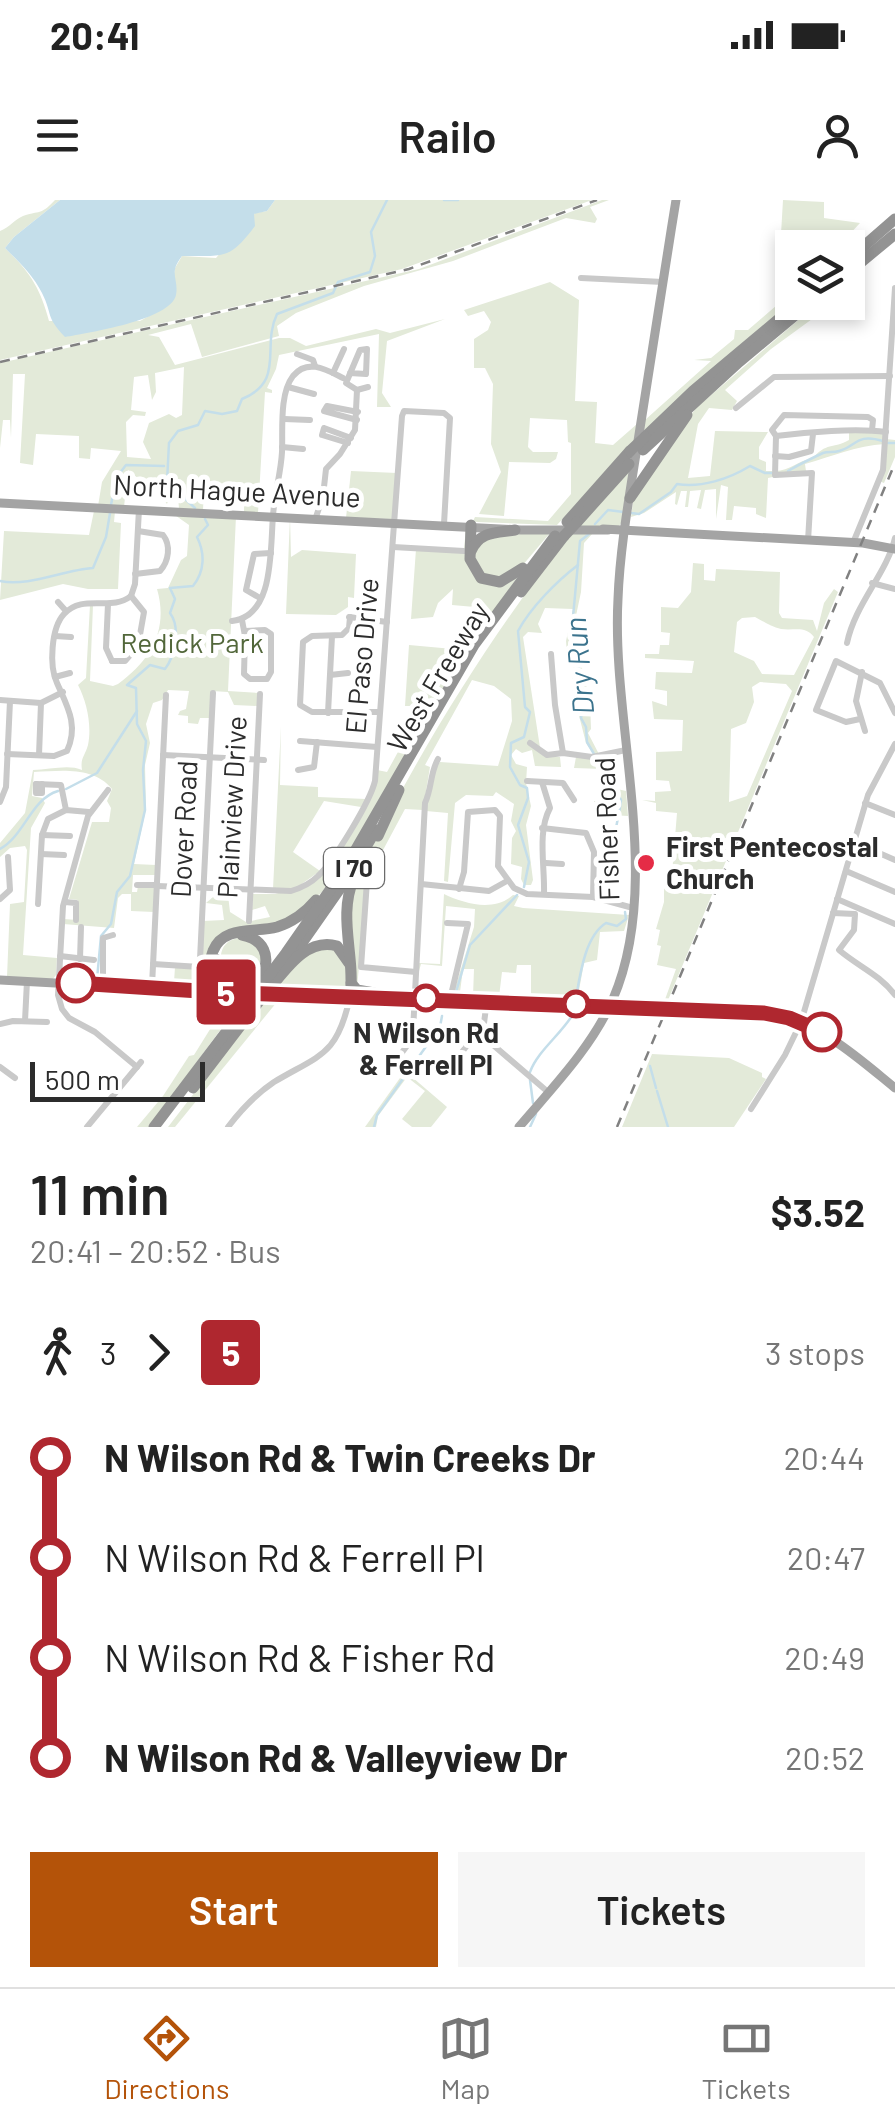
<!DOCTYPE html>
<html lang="en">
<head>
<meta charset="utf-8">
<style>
  body { margin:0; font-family:Barlow,sans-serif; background:#f6f6f6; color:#222; height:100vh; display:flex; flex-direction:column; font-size:38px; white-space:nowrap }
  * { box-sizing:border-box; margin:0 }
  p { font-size:32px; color:#767676 }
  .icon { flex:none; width:55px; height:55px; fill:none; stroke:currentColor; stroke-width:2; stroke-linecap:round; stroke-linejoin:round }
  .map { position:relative; height:927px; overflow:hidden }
  .panel { display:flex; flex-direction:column; background:#fff; flex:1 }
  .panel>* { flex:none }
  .badge { padding:0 20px; border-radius:8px; font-size:35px; line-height:65px }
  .buttons { position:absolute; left:775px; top:30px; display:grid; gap:20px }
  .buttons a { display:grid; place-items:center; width:90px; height:90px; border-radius:0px; background:#fff; box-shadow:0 5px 15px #0003; font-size:50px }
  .scale { position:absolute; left:30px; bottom:25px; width:175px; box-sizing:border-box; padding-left:10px; border:5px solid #2c2c2c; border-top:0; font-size:28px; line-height:35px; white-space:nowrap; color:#2c2c2c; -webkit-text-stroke:8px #fff; paint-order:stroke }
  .map>.badge { position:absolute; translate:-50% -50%; box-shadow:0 0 0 5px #fff }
  .legs { display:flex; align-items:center; gap:15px; height:110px; padding:0 30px; font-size:32px }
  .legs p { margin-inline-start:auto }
  .headline { display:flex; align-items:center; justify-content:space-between; height:170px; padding:0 30px }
  h1 { font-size:55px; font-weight:600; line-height:75px }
  .cta { display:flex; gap:20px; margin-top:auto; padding:20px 30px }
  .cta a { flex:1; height:115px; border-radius:0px; background:#b45309; color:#fff; font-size:40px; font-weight:600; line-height:115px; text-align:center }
  .cta a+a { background:#f6f6f6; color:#222 }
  ul { padding:0 30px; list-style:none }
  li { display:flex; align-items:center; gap:35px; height:100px; font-size:38px }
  li i { display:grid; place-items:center; width:15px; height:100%; margin:0 12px; background:currentColor }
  li i::after { content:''; width:25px; height:25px; margin:-12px; border:8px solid; border-radius:50%; background:#fff }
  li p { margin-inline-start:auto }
  li:first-child i { background:linear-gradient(#0000 50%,currentColor 0) }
  li:last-child i { background:linear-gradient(currentColor 50%,#0000 0) }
  .status { display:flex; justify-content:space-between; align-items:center; height:70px; padding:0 50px; background:#fff; direction:ltr }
  .status svg { height:28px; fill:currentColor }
  header { display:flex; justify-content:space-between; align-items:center; height:130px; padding:0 30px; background:#fff; font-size:45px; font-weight:600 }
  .tab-bar { display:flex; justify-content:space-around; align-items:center; height:140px; border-top:2px solid #e0e0e0; background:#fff; font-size:28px; color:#767676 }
  .tab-bar a { display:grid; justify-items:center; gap:5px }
  .tab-bar .on { color:#b45309 }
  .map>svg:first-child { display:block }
  .green { fill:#e3ead9; fill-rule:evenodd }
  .water { fill:#c4deea }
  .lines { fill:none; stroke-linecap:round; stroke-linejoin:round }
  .stream { stroke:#c4deea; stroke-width:2.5 }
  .minor { stroke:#c9c9c9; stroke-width:6 }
  .major { stroke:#a4a4a4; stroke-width:9 }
  .highway { stroke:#939393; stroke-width:11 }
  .rail { stroke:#818181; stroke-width:2.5; stroke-dasharray:10 8; stroke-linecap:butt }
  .major-bridge { stroke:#a4a4a4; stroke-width:9 }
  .highway-bridge { stroke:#939393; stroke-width:11 }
  .line-1-casing { stroke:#fff; stroke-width:22 }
  .line-1 { stroke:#af272f; stroke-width:15 }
  .poi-dot { fill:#e52c46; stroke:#fff; stroke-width:4 }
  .stop-1-dot { fill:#fff; stroke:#af272f; stroke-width:5 }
  .labels { text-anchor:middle; stroke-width:10; stroke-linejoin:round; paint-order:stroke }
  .shield { fill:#fff; stroke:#6b6b6b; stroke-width:2.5 }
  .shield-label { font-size:25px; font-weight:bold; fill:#2c2c2c }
  .street-label { font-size:28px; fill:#2c2c2c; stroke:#fff }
  .park-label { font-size:28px; fill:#52673a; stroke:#fff }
  .poi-label { font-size:28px; font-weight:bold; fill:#2c2c2c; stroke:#fff; text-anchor:start }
  .stop-label { font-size:28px; font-weight:bold; fill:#2c2c2c; stroke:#fff }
  .water-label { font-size:30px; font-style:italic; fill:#3b738d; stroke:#fff }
</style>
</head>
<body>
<div class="status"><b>20:41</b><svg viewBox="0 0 49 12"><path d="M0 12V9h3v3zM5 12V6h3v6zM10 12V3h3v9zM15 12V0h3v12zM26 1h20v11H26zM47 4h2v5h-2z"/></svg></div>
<header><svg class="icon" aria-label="menu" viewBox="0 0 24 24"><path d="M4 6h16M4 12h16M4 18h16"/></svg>Railo<svg class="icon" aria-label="person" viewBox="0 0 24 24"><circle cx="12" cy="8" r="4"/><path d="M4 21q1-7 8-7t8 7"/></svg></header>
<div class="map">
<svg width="895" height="927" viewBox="0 0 895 927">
  <rect width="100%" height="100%" fill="#fff"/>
  <!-- green -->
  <g class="green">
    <path d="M55,0H60L14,37L5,48C29,71 40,87 49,121H140L168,105L175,68L182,56L216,58L255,13L267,11L275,0H592L402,69L0,160V31C9,28 15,19 23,16C40,10 40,16 55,0Z"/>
    <path d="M602,0H609L590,7L597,19L595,23L566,18L453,61L364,86L296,113L277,126L279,136L202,157L191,124L148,135L159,137L175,165L279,138H290L306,146L376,129L390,133L445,119L387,141L382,193L391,207H377L379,134L279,155L276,169L267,188L272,190V193L265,192L258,313H244V292L204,290L203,310L179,309L178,295H170L167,304L161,296L163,284L139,279L128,270L124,307L98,306L102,282L121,251L91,248L90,259L79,258V236L36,234L33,265L20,263L25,174H13L11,238L10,220H3L0,248V163L419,69ZM184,167L182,215L176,218L169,214L149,223L143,242L151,259L127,257L126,222L133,215L145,216L146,212L131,210L134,177L148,175L152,200L156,192L155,173Z"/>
    <polygon points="783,0 824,2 824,18 860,23 847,37 781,34"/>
    <polygon points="550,82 579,100 575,201 597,202 595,243 613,245 637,224 635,241 557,325 477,322 473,321 475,317 548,321 571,294 571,243 568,242 567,220 530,218 528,247 533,252 558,252 556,259 550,263 509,262 504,316 479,314 501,272 491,244 493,184 485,168 474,168 474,139 488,130 491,122 484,111 468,116 464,110"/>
    <polygon points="792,92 792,102 643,232 645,220 711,161 694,160 711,158 734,139 735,130 748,130"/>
    <polygon points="818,103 834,103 771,149 725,190 737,201 732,210 709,208 698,224 688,278 710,276 715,231 768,232 759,247 759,259 766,262 766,271 772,271 773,277 768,278 766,318 756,314 756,308 734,306 732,320 726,320 728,287 721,285 716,319 716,289 705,290 701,309 697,308 701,290 690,291 688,307 685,307 687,291 681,291 677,305 675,304 676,292 644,313 631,317 634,295 696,208"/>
    <path d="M886,232V239L895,240V257L884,283L879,281L885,244C856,246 833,256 805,264L806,271L781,275L775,271C790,271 798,260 812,259C826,242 833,249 849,240V233Z"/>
    <polygon points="631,268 622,322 618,327 578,326"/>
    <polygon points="351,271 397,273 393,319 346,318"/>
    <polygon points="94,311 115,311 114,322 121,323 118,389 88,389 63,384 0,400 4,331 89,335"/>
    <path d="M172,313L236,316L228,491L259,493L258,506L234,505L228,492L212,491L210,518H200L198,524L188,523V516L178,515L180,511L186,509L189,491L168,490L162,500L153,503L146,524L150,543L145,565L146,609L134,664L156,665V675H133L132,692H137L138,686L155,687L154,712L131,711V694H122L118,698L114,728L63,724V719L78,720V700L69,699L92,622H109L111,608L107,601L112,589C93,566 61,571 34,572L32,596L42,598L45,603L31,628L23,755L57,758L56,775L53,779L7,777L10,704L24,702L27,650L25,646L10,648L0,657V643L25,613L33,570C49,570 68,564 82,570C80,558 85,556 88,545C92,526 87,502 78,485L86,478L90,405H93L90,481L113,486L118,484C150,461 169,430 157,389L168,388L181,360L187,356L189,325Z"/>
    <polygon points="290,317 291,357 302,350 356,354 354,398 348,397 348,407 336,415 286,414"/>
    <path d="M466,329L469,358L487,382L521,372L457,464L368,622L322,692L295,717L221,737L205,784L156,783L154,776L158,782H174L175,767L198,768L200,783L203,721L224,720L222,705L206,703C213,697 218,691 228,695L230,712L246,722L270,717L265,706L252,710L253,694H275L312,684L371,598L377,570L387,572L421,510L420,506H405L409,445L453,449L458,429L472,430L486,408L452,405L453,389L438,403L433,417L411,419L416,349L464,348Z"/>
    <polygon points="550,333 522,366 492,381 487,379 472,359 486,335"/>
    <path d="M571,333H593L584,343L581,392L573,430L590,502L591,529L588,533L617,589L626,591L628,616L594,614V601L618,602L603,569L574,568L576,557L596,558L586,543L572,488L574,464L567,454L566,441L573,409L545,408L538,424L542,433L528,432L523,437L541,554L560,557L561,567L535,566L532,550L522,553L516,549L511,555L516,564L527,567L526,583L531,606L526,625L533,680L531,685H524L521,679L522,667L511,664L512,638L516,631L511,621L514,604L496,592L493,596L466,595L455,603L448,682L444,681L448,613L426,611L433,571L440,562L498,566L512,521L511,499L494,486L472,480L425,565L430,567L423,610L405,609L367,680L357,788L348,719L352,687C412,562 485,443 571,333Z"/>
    <path d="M693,363L704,364V380L715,381L716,369L780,372L779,413L782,418L813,420L817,431L824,403L834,389L838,392L666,805H663L676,769L657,765L661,746L657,745L660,730L656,729L664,702V688L671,686L677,613L656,611V603L642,600L655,601V592L671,591L669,581L656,580V552L682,551L683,520L654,519L652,501L667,506V491L655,489L656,472L692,473L694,461L645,458V454H659L660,445H669L670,433L661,432V407L678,408L691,392ZM755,417C763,421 771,427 781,429C795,431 805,425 814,437L794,475L762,474L754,461L734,452L737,422L742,418ZM760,482L786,484L792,491L747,596L729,602L731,529L746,523L754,502L752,487Z"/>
    <polygon points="281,526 280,585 318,587 318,597 366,599 361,607 324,601 293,652 320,671 296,688 273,689"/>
    <path d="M444,694C465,704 494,712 513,695L519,696L514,706L523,708L629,715L624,731L600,732L597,760L584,763L577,801L531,798V765H517L516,773L502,772L499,797L473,796L474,769H463L460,792L454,791L474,727L475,709L446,706L442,766L421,764L419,771V763L440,764Z"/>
    <path d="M245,737L263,750L257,779L252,787L242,786L221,768C219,748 224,739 245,737Z"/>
    <polygon points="331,746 347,765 345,790 276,787 306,753"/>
    <polygon points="232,794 246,795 149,927 137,927 163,896 189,856 194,855"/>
    <polygon points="269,796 281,797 175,927 168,927"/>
    <polygon points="652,854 729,858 762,873 762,877 766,879 734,927 622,927"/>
    <polygon points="405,871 447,907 431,927 412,927 402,919 425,891 407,877 378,916 376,927 365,927"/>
  </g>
  <!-- water -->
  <path class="water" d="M60,0H275L267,11L254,14L255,26C228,62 223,55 182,56C168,74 179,78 176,95C171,120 87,133 65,137C45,116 53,115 42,93C33,75 18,61 5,48L14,37Z"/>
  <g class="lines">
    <!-- stream -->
    <g class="stream">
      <polyline points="444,0 458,0"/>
      <polyline points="888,243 895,243"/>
      <path d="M788,271C800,264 810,259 823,253C828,251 833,253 839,251C857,246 856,233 883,241"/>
      <polyline points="111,305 116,278 126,265 164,266"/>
      <path d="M195,308L167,282L169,243L178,231L198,225L205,211L222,214L237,211L242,199C286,181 261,147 277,114L333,93L338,82L370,72L375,56L371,32L387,0"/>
      <path d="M595,324L608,310L639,314L671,292L677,284C701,288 729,279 750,266L765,273H775"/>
      <path d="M589,334L580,341L572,428L573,449L579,461L577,494L584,502L581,518L586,527L587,542L621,600C618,628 599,681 620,702"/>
      <path d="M0,381C29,387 63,370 93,368L106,337L110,313"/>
      <polyline points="66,589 97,573 137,511"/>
      <path d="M0,649C25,635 31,599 58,591"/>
      <path d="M524,687L529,662L518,625L528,598L527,588L520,585L510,567L511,543L524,537L530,512L525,507L518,431C531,407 557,381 578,365"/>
      <path d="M97,779L101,736L111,724L117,692L130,676L145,610L143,570L146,541L137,524L136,488L127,485L150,465L165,469C175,456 181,428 170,413L175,399L170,388L193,386C205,371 205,353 197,337L208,325L205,319"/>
      <polyline points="456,792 470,745 517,695"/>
      <path d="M576,798C580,775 585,736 606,723L617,726L626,719L625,712"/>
      <polyline points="650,866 656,888"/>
      <path d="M530,872C538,850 563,833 575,811"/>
      <polyline points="530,880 533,903"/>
      <polyline points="657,891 668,927"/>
      <polyline points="374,927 377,915 440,827 442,816"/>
      <polyline points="530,927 536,914"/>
    </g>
    <!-- minor -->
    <g class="minor">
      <polyline points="581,78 663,82"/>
      <polyline points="297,154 313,160 315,166"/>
      <polyline points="333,173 344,149"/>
      <polyline points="350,173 366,174 367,149 360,150 346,183 357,190"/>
      <polyline points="288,187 314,194"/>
      <polyline points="357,190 368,187"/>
      <polyline points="736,208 774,177 890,176"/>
      <polyline points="284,219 310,220"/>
      <polyline points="357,220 324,211 327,206 358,212"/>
      <path d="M776,236C807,232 856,228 886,232"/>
      <polyline points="348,243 322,235 324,228 351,238"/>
      <polyline points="282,247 303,249"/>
      <polyline points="775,256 789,257 811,251 813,234"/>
      <polyline points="316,317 323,296 326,269 340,254 355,230 357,190"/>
      <polyline points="808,341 812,273 775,275 776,236 772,230 784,215 868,217 873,220 872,230"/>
      <polyline points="853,343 883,270 895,88"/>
      <polyline points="393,347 464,351"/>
      <path d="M135,374L160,371C169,361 171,345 163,335L138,331"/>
      <polyline points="872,383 895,389"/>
      <polyline points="131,396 135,384 139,309"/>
      <polyline points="260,398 246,390 254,354 271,353"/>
      <polyline points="58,402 66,411"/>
      <polyline points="108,404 106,448 112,461"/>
      <polyline points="349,417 387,422"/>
      <polyline points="350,417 349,428 342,435 312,436 303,442 300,505 312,512 380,512"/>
      <polyline points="242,420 245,436 244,474 250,479 267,479 271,472 271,434 265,430 245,431"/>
      <path d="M232,421C278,416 269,339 274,306C276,288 281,271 282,252C283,231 279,194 293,176C308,158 327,170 343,178"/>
      <polyline points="55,436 71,437"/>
      <path d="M847,443C855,404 887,373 895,338"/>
      <polyline points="551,454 555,505 563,553"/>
      <polyline points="112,461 125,461 138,446 144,412 131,396"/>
      <polyline points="862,472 856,501 865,531"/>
      <polyline points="330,475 348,473"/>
      <polyline points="55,477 70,473"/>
      <polyline points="0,500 41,503 63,492"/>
      <polyline points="328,513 332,436"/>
      <polyline points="860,519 846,522 816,510 836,461 880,483 895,513"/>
      <polyline points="300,541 377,547"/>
      <polyline points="530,543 547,555 563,553 592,557 626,550"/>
      <path d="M7,554L54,556L67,551C79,525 67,506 57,483C49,466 51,428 64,414C83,393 111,412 131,396"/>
      <polyline points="39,555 41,503"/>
      <polyline points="163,555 264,560"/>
      <polyline points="298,570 314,567 317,542"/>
      <polyline points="527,581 563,583 574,600"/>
      <path d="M542,582L550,608C537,632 545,666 544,694"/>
      <polyline points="36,584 61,585 66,610"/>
      <polyline points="36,584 36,593 42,593 42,584"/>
      <polyline points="108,590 88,616 63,706 58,795 62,809 69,818 95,832 137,867"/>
      <polyline points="0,602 6,587 10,501"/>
      <polyline points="865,603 895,615"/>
      <polyline points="542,628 586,633 594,652 593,697"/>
      <polyline points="42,635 70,636"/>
      <polyline points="854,642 895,660"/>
      <polyline points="41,654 64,655"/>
      <polyline points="546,663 562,664"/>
      <polyline points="846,671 895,692"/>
      <polyline points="367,681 361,767 416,772"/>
      <polyline points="421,684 489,691 507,681"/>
      <polyline points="137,685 157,685"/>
      <path d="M157,686L291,691C301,688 310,684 318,676C334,661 370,602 375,581L402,216L404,211L444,213L450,218L444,324"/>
      <polyline points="459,689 464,672 468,612 495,610 500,616 498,666 514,688 527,694 593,697 633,708"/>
      <polyline points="0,699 10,690 8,657"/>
      <polyline points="837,699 895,724"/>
      <polyline points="65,702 76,703 76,720"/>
      <polyline points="38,704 42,635 48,619 66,610 89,612"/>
      <path d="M833,713L855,714L854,730L839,750C859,767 879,774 895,795"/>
      <polyline points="249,721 260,494"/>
      <polyline points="447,723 468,724 450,799"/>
      <polyline points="60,756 94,760"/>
      <polyline points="80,759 81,727"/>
      <polyline points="153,764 200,767"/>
      <polyline points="199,780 213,493"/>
      <polyline points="103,784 103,738 113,735"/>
      <polyline points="152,786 166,495"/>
      <polyline points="25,821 27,781"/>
      <polyline points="0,824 13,821 47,822"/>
      <polyline points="478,832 548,892"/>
      <polyline points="459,856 484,823 487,800"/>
      <path d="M392,866L409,843L413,831L425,603C432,588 430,573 438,559"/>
      <polyline points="0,867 15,878"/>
      <polyline points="751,909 785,855 801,822 868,595 895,544"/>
      <polyline points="87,927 141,862"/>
      <path d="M228,927C241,910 256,894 274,882C321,854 337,856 350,797"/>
    </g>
    <!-- major -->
    <g class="major">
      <polyline points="0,303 521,330 608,330"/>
      <polyline points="603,329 863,343 895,349"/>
      <polyline points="0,780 239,793"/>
      <path d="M278,794L437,798L774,815C823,825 857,857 895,888"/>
      <path d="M519,927C553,887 592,847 613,799C664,681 611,524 618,399C620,346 630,293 638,241C651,160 663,80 676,0"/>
    </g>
    <!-- highway -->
    <g class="highway">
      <polyline points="848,60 895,19"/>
      <polyline points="848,73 895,34"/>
      <polyline points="645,237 693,191 799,102"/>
      <polyline points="643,250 739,162 811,102"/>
      <polyline points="630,298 687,215"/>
      <polyline points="567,322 630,251"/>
      <polyline points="577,322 629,264"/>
      <polyline points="471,325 470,359 481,378 500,382 523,368"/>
      <path d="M471,351C480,331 496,333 515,330"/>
      <polyline points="521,392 564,336"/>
      <polyline points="378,636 399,590"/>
      <path d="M242,735C264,739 271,756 262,776"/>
      <polyline points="216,759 221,775 240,788"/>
      <polyline points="290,760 348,677 376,630"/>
      <polyline points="351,783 357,790 374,793"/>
      <path d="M209,792C210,779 208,763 213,751C223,725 255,733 277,727C293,722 305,713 316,700"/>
      <path d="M267,792C285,771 306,737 337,746L349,763"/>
      <path d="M350,797C356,757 337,717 354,678"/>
      <polyline points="193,888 270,787"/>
      <polyline points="154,927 286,753 344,670 474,445 555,336"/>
    </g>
    <!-- rail -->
    <g class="rail">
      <polyline points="0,162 409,69 597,0"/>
      <polyline points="617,927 895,263"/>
    </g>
    <!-- major-bridge -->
    <polyline class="major-bridge" points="239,793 278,794"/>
    <!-- highway-bridge -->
    <g class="highway-bridge">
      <polyline points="630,251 645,237"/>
      <polyline points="564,336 577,322"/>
    </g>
  </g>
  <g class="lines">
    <!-- line-1 casing -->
    <g class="line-1-casing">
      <polyline id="line-1" points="76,783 215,792 764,813 789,818 822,832"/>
    </g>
    <!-- line-1 -->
    <use href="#line-1" class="line-1"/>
  </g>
  <!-- markers -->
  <circle class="poi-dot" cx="646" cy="663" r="10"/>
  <g class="stop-1-dot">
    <circle cx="76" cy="783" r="18"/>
    <circle cx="426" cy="798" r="12"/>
    <circle cx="576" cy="804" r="12"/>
    <circle cx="822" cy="832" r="18"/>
  </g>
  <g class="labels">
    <!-- shield labels -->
    <rect class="shield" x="324" y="648" width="60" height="40" rx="8"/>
    <g class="shield-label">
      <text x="354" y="677">I 70</text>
    </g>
    <!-- street labels -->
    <g class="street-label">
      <text transform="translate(237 291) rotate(3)" y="10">North Hague Avenue</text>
      <text transform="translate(362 456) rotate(-85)" y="10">El Paso Drive</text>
      <text transform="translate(438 477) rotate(-59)" y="10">West Freeway</text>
      <text transform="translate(232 607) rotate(-87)" y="10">Plainview Drive</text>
      <text transform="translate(184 629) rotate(-87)" y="10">Dover Road</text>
      <text transform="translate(607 629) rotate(-92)" y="10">Fisher Road</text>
    </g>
    <!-- park labels -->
    <g class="park-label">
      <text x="192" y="453">Redick Park</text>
    </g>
    <!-- poi labels -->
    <g class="poi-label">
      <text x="666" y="657">First Pentecostal<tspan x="666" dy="32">Church</tspan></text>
    </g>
    <!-- stop labels -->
    <g class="stop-label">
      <text x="426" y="843">N Wilson Rd<tspan x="426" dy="32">&amp; Ferrell Pl</tspan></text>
    </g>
    <!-- water labels -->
    <g class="water-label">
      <text transform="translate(580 466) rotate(-95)" y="10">Dry Run</text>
    </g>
  </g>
</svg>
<div class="buttons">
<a><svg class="icon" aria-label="layers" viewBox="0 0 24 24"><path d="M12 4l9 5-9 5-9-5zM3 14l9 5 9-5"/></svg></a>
</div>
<div class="scale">500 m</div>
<b class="badge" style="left:226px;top:792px;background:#af272f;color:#fff">5</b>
</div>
<section class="panel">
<div class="headline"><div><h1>11 min</h1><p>20:41 – 20:52 · Bus</p></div><b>$3.52</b></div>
<div class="legs"><svg class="icon" aria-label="walk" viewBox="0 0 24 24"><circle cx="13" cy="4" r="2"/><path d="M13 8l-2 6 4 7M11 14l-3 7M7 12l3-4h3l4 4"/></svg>3<svg class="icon" aria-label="forward" viewBox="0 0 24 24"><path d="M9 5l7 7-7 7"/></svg><b class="badge" style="background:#af272f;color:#fff">5</b><p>3 stops</p></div>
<ul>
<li><i style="color:#af272f"></i><b>N Wilson Rd &amp; Twin Creeks Dr</b><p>20:44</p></li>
<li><i style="color:#af272f"></i><span>N Wilson Rd &amp; Ferrell Pl</span><p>20:47</p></li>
<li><i style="color:#af272f"></i><span>N Wilson Rd &amp; Fisher Rd</span><p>20:49</p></li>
<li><i style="color:#af272f"></i><b>N Wilson Rd &amp; Valleyview Dr</b><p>20:52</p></li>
</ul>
<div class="cta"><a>Start</a><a>Tickets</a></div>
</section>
<nav class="tab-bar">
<a class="on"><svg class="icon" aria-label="directions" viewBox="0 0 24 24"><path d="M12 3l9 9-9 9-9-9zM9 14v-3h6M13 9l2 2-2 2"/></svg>Directions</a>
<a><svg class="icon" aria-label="map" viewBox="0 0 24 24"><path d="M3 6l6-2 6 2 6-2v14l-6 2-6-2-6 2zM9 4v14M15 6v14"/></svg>Map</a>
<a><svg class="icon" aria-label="tickets" viewBox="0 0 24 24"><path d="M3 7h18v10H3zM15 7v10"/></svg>Tickets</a>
</nav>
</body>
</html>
